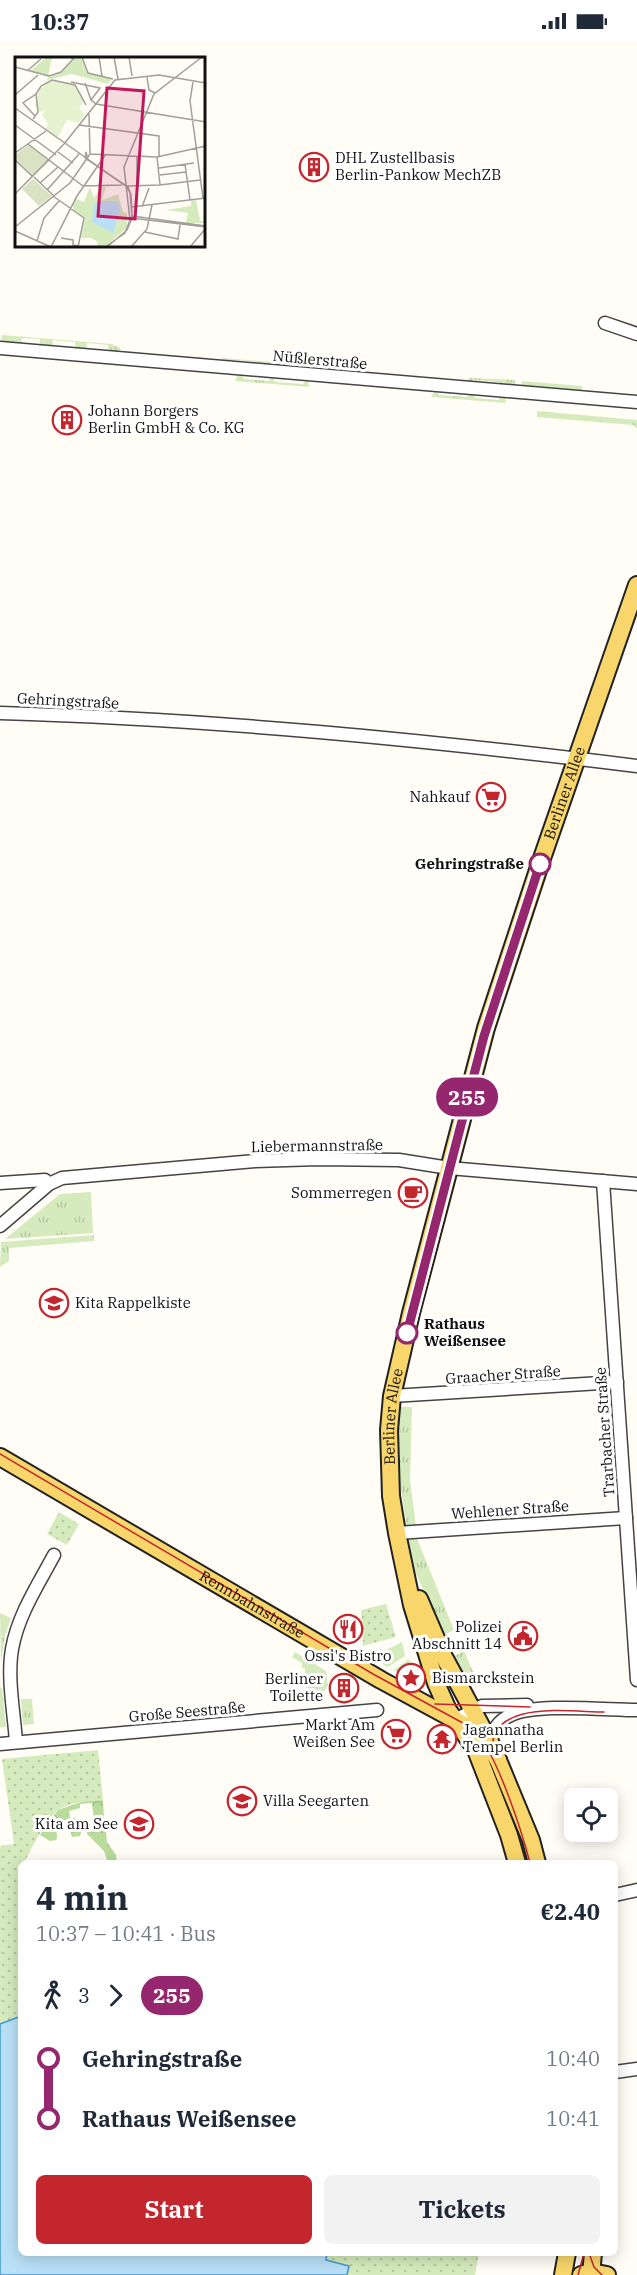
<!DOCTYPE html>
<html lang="en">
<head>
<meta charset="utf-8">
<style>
  body { margin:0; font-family:"IBM Plex Serif",serif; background:#f2f2f3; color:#1f2937; height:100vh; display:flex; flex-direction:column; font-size:22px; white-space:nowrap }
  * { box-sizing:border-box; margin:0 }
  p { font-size:20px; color:#747a83 }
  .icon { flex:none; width:33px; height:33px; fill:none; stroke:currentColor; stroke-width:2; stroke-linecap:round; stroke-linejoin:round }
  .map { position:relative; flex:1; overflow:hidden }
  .panel { position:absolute; left:18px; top:1818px; width:600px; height:396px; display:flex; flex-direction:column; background:#fff; border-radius:9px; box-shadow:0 3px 15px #0003 }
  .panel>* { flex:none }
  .badge { padding:0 12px; border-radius:20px; font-size:21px; line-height:39px }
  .fabs { position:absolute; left:564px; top:1746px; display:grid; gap:12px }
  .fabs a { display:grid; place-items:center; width:54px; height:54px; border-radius:9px; background:#fff; box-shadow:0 3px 15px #0003; font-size:30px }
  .map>.badge { position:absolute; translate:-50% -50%; box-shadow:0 0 0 3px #fff }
  .legs { display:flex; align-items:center; gap:9px; height:66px; padding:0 18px; font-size:20px }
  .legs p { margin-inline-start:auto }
  .summary { display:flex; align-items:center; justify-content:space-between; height:102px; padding:0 18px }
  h1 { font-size:33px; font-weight:700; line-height:45px }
  .primary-button { display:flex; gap:12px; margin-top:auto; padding:12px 18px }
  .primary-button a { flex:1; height:69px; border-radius:9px; background:#c4262e; color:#fff; font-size:24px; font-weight:700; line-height:69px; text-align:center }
  .primary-button a+a { background:#f2f2f3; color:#1f2937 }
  ul { padding:0 18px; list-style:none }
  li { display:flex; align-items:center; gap:21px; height:60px; font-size:22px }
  li i { display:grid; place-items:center; width:9px; height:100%; margin:0 8px; background:currentColor }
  li i::after { content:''; width:15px; height:15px; margin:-8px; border:4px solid; border-radius:50%; background:#fff }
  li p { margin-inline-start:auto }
  li:first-child i { background:linear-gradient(#0000 50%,currentColor 0) }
  li:last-child i { background:linear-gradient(currentColor 50%,#0000 0) }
  .status { display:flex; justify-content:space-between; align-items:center; height:42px; padding:0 30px; background:#fff; direction:ltr }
  .status svg { height:16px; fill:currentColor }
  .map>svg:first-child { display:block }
  .grass { fill:url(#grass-tufts) }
  .forest { fill:url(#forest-crowns) }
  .park { fill:url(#park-dots) }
  .water { fill:#b9e0f7; stroke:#3f96cf; stroke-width:1.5 }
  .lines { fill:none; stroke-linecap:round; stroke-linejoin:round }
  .minor-casing { stroke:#444; stroke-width:15 }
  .major-casing { stroke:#222; stroke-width:20 }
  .minor { stroke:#fff; stroke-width:12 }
  .major { stroke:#f9d66b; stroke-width:16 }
  .tram { stroke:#c4262e; stroke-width:1.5 }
  .line-1-casing { stroke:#fff; stroke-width:14 }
  .line-1 { stroke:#95276e; stroke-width:9 }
  .stop-1-dot { fill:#fff; stroke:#95276e; stroke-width:3 }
  .labels { text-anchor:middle; stroke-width:6; stroke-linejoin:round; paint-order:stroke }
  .poi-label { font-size:15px; fill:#111; stroke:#fff; text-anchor:start }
  .street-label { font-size:15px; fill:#111; stroke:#fff }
  .stop-label { font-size:15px; font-weight:bold; fill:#111; stroke:#fff; text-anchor:end }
  .inset-road { fill:none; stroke:#a09f9a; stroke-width:1.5 }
  .view { fill:#c2185b; fill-opacity:0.15; stroke:#c2185b; stroke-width:3 }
  .inset-edge { fill:none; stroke:#111; stroke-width:3 }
</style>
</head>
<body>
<div class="status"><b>10:37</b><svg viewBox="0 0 49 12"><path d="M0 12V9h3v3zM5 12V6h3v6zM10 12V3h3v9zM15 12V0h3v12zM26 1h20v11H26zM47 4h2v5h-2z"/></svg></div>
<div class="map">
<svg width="637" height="2233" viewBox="0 0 637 2233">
  <defs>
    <pattern id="grass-tufts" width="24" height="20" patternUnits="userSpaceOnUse" patternTransform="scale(1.5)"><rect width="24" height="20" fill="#d5ebbd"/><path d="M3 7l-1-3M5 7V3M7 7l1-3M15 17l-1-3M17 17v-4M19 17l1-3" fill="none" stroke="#b6c8a1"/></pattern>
    <pattern id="forest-crowns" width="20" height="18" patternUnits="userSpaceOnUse" patternTransform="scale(1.5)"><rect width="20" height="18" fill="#b9dc9c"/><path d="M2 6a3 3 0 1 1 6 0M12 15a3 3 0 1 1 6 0" fill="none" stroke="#9ebc85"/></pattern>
    <pattern id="park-dots" width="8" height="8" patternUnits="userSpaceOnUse" patternTransform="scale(1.5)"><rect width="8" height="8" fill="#d5ebbd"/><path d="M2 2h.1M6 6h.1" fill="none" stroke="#b6c8a1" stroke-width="1.8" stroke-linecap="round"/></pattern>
  </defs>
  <rect width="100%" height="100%" fill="#fffdf5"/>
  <!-- grass -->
  <g class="grass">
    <polygon points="2,293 112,302 120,306 117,312 108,311 108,303 87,301 86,309 75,308 75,300 53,298 52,306 40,305 40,297 22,296 21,304 1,302"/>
    <polygon points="222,316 312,323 310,328 305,327 303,324 283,322 279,325 277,322 257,320 252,323 250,319 231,318 228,321 224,321"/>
    <polygon points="238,333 242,333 244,337 269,339 271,336 273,336 275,340 303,342 306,338 308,338 309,345 235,339"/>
    <polygon points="468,336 515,338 515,345 501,344 499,340 473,338 468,341"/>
    <polygon points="522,339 582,344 582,348 570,349 521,345"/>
    <polygon points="435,349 438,349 439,353 467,355 470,352 473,352 475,356 498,358 501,355 505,355 506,361 431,355"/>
    <polygon points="537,369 637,378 637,386 633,383 537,375"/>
    <polygon points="91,1150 93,1191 5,1197 60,1152"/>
    <polygon points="94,1193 94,1199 9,1206 9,1219 0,1225 1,1200"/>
    <polygon points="399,1365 412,1365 410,1438 418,1499 454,1588 444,1593 413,1525 396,1416"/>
    <polygon points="0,1571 11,1576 5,1594 1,1620"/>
    <polygon points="402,1600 405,1614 388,1625 378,1620 378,1612"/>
    <polygon points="464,1609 474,1632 466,1636 454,1614"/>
    <polygon points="295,1610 326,1629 328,1644 317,1657 307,1659 307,1653 305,1653 306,1640 303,1639 303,1631 305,1631 305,1626 302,1626 302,1621 292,1615"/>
    <polygon points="409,1617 415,1634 407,1636 394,1628"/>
    <polygon points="0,1645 2,1646 6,1685 0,1685"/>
    <polygon points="21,1657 32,1657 34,1682 23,1683"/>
  </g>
  <!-- forest -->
  <g class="forest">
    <polygon points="103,1758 104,1777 94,1778 92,1761 80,1762 80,1766 69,1769 70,1776 76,1776 81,1791 80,1794 72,1795 67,1778 56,1779 57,1796 56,1798 50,1799 40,1793 58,1768 84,1759"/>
    <polygon points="105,1780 107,1800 116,1813 117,1821 108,1821 104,1809 87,1792 87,1784"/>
  </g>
  <!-- park -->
  <g class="park">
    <polygon points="59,1470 79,1482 67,1503 47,1492"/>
    <polygon points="386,1562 396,1595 363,1604 361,1568"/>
    <path d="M98,1708L103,1758C89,1759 68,1760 57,1769C43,1782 33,1804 24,1821H21L19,1829L21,2211H479L475,2233H0V1804L14,1802L2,1717Z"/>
  </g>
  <!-- water -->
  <polygon class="water" points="21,1974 21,2211 327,2211 326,2218 349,2224 347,2233 0,2233 0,1982"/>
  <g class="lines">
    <!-- minor casing -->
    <g class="minor-casing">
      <g id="minor">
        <polyline points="605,281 637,292"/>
        <polyline points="0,306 637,360"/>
        <path d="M0,671C213,677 425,698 637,724"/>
        <polyline points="603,1139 637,1638"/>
        <polyline points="0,1141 45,1138 49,1142"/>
        <polyline points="0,1184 49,1142 62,1136 255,1119 318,1117 399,1118 449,1126 637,1142"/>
        <polyline points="392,1354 617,1340"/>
        <polyline points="397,1491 626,1476"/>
        <polyline points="455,1678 482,1664 527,1663"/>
        <path d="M16,1700C14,1670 7,1636 12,1607C18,1573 38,1543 54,1513"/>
        <polyline points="0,1702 377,1668"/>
        <path d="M491,1702C491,1689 499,1678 511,1673C536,1661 607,1668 637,1668"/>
        <polyline points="615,1853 637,1848"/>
        <polyline points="615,2030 637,2027"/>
      </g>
    </g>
    <!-- major casing -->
    <g class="major-casing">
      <g id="major">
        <path id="s1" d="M0,1415L381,1638L466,1684L487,1702L498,1718"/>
        <polyline points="419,1557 444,1615 493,1706 531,1798 537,1821"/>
        <path id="s2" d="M517,1821L509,1793L476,1708L448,1668L436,1641L412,1563L397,1491L391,1454L389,1388L392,1354L411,1271L486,986L540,822L637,543"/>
        <polyline points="563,2233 567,2211"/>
        <polyline points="581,2233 591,2230 607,2233"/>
        <polyline points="591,2233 593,2211"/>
      </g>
    </g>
    <!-- minor -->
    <use href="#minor" class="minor"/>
    <!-- major -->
    <use href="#major" class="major"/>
    <!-- tram -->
    <g class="tram">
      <path d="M0,1412L373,1632L472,1686C495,1705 522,1790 530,1821"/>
      <polyline points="435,1662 530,1665"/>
      <path d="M493,1715C483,1656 569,1670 604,1670"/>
      <polyline points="589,2211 594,2225 602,2233"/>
      <polyline points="578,2233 584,2211"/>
    </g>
  </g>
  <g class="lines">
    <!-- line-1 casing -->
    <g class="line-1-casing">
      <polyline id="line-1" points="407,1291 484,994 540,822"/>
    </g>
    <!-- line-1 -->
    <use href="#line-1" class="line-1"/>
  </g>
  <!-- icons -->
  <defs>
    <g id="building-ring" transform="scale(1.5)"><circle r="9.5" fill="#fff" stroke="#c4262e" stroke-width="1.5"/><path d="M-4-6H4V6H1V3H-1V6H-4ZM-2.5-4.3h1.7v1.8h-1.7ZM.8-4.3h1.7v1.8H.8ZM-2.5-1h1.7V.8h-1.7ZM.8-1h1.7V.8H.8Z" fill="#c4262e"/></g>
    <g id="supermarket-ring" transform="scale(1.5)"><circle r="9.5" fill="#fff" stroke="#c4262e" stroke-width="1.5"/><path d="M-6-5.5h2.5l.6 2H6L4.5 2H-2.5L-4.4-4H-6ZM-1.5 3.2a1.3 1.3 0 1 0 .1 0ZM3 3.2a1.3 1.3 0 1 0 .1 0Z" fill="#c4262e"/></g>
    <g id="cafe-ring" transform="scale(1.5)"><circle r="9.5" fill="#fff" stroke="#c4262e" stroke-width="1.5"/><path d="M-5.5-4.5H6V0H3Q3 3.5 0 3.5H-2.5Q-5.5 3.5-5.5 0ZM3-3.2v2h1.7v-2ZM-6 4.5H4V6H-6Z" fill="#c4262e"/></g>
    <g id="school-ring" transform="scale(1.5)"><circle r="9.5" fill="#fff" stroke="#c4262e" stroke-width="1.5"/><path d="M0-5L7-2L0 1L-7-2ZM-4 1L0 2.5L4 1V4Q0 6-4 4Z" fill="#c4262e"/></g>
    <g id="restaurant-ring" transform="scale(1.5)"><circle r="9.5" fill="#fff" stroke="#c4262e" stroke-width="1.5"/><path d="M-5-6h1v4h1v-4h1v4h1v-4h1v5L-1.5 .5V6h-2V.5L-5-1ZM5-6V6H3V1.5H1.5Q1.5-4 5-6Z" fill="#c4262e"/></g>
    <g id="civic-ring" transform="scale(1.5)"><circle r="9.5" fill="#fff" stroke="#c4262e" stroke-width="1.5"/><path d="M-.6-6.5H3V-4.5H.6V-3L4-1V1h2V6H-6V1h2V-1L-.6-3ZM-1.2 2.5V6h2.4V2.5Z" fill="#c4262e"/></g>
    <g id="sight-ring" transform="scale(1.5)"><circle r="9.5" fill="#fff" stroke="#c4262e" stroke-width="1.5"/><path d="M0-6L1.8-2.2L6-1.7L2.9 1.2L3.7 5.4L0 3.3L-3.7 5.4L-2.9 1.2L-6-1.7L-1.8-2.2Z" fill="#c4262e"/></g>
    <g id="temple-ring" transform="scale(1.5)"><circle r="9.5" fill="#fff" stroke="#c4262e" stroke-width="1.5"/><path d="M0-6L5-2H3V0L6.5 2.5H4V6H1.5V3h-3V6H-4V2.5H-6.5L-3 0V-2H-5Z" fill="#c4262e"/></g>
  </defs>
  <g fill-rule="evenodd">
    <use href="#building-ring" x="314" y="125"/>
    <use href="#building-ring" x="67" y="378"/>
    <use href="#supermarket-ring" x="491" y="755"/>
    <use href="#cafe-ring" x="413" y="1151"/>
    <use href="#school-ring" x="54" y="1261"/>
    <use href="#restaurant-ring" x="348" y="1587"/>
    <use href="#civic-ring" x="523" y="1594"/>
    <use href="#sight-ring" x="411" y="1636"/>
    <use href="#building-ring" x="344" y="1646"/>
    <use href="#supermarket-ring" x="396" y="1692"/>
    <use href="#temple-ring" x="442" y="1697"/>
    <use href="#school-ring" x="242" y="1759"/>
    <use href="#school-ring" x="139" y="1782"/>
  </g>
  <!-- markers -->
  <g class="stop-1-dot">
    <circle cx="540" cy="822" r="10"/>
    <circle cx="407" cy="1291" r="10"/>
  </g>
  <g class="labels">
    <!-- poi labels -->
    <g class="poi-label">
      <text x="335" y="121">DHL Zustellbasis<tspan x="335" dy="17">Berlin-Pankow MechZB</tspan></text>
      <text x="88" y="374">Johann Borgers<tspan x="88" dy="17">Berlin GmbH &amp; Co. KG</tspan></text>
      <text x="470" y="760" text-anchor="end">Nahkauf</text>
      <text x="392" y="1156" text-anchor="end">Sommerregen</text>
      <text x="75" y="1266">Kita Rappelkiste</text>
      <text x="502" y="1590" text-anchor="end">Polizei<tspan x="502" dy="17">Abschnitt 14</tspan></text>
      <text x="348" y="1619" text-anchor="middle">Ossi's Bistro</text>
      <text x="432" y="1641">Bismarckstein</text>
      <text x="323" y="1642" text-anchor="end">Berliner<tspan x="323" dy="17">Toilette</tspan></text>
      <text x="375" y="1688" text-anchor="end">Markt Am<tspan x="375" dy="17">Weißen See</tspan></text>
      <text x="463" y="1693">Jagannatha<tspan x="463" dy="17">Tempel Berlin</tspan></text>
      <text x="263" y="1764">Villa Seegarten</text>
      <text x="118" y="1787" text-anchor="end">Kita am See</text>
    </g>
    <!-- street labels -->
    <g class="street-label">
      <text transform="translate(320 318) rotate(5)" y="5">Nüßlerstraße</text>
      <text transform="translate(68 659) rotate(3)" y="5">Gehringstraße</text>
      <text dy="5" stroke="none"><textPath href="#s2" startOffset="1119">Berliner Allee</textPath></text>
      <text transform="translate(317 1104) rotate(-1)" y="5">Liebermannstraße</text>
      <text transform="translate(503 1333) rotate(-4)" y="5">Graacher Straße</text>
      <text dy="5" stroke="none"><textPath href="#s2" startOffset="471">Berliner Allee</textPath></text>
      <text transform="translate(605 1390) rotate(-94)" y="5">Trarbacher Straße</text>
      <text transform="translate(510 1468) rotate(-4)" y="5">Wehlener Straße</text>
      <text dy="5" stroke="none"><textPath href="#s1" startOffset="292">Rennbahnstraße</textPath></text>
      <text transform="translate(187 1670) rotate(-5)" y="5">Große Seestraße</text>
    </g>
    <!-- stop labels -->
    <g class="stop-label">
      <text x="524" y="827">Gehringstraße</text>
      <text x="424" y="1287" text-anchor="start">Rathaus<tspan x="424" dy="17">Weißensee</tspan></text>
    </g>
  </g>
  <!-- overview -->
  <g transform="translate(15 15)">
    <rect width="190" height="190" fill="#fffdf5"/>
    <path d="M13,88L35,104L18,119L0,102V98ZM18,122L37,139L24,149L7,132Z" fill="#d9e3c4"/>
    <path d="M75,130L79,141L86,130H91L87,143L103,137L108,155L112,156V171L89,190H82L83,185L76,181H66L70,161L59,153L58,148L61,142L69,145ZM181,143L185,163L190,166H171L173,156L151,153L176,149V144Z" fill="#d5ebbd"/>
    <path d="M32,0H37L33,20L46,16L57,4L55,0H66L72,16L97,21L93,27L57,17L32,23L33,20L15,14Z" fill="#d5ebbd"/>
    <path d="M35,24L53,25L63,31L70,44L64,51L70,58L63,66L52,63L43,80L30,72L33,67L27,58L30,54L24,55L20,48L24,33Z" fill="#e6f2cf"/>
    <path d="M86,144H100L106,150L98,176L77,165L79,147Z" fill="#b9e0f7"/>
    <path class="inset-road" d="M67,0L73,16L98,22M84,0L87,19M99,0L103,22M114,0L117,19M0,10L34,19L46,15L60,0M12,14L26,2M132,20L134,33L140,36M56,25L85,31L76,43L81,47L191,65M178,25L175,44L188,141M70,26L76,43M0,38L23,18M0,51L111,129M74,57L75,97M20,59L8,46L21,37M18,62L23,55L21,37L26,29L37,23L60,28L71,48M0,68L41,98M64,68L144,79V99M13,87L68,129L107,128M49,87L100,23L144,18L191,26M43,95L58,106M0,96L31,74M75,97L142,100L191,89M142,100L145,128M0,103L18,120M170,107L175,143M144,111L179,106M145,118L171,115M19,120L39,139M25,126L43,110M145,128L185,123M112,129L145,128M122,129V99M32,133L64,97M0,137L49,87M38,139L69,161L63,190M116,150L191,141M127,150L134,131M117,159L191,169M116,161L191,170M0,170L55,126L75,97M0,174L36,190L62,139L91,97M130,175L163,182L165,168M46,181L58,183V188L63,189M22,184L29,161L44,144M90,190L110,176L115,163L109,110L139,37L187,0M92,190L112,173L117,159L115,136L112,130L70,101L71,95L73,103L113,130L116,138L117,157V161L112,173M108,190H116L132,172L137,148M175,190L191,171"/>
    <path class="view" d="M92,31L129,34L120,162L83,159Z"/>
    <rect width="190" height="190" class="inset-edge"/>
  </g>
</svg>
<div class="fabs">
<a><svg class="icon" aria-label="locate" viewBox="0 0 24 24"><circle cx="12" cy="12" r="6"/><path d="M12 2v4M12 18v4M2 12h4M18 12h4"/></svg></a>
</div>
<b class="badge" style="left:467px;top:1055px;background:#95276e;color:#fff">255</b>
<section class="panel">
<div class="summary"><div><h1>4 min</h1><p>10:37 – 10:41 · Bus</p></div><b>€2.40</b></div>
<div class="legs"><svg class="icon" aria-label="walk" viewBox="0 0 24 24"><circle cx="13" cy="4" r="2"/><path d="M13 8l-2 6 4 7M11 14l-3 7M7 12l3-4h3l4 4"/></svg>3<svg class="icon" aria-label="forward" viewBox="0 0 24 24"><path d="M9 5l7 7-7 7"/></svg><b class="badge" style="background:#95276e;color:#fff">255</b></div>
<ul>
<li><i style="color:#95276e"></i><b>Gehringstraße</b><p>10:40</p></li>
<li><i style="color:#95276e"></i><b>Rathaus Weißensee</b><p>10:41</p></li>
</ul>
<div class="primary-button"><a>Start</a><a>Tickets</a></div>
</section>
</div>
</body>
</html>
